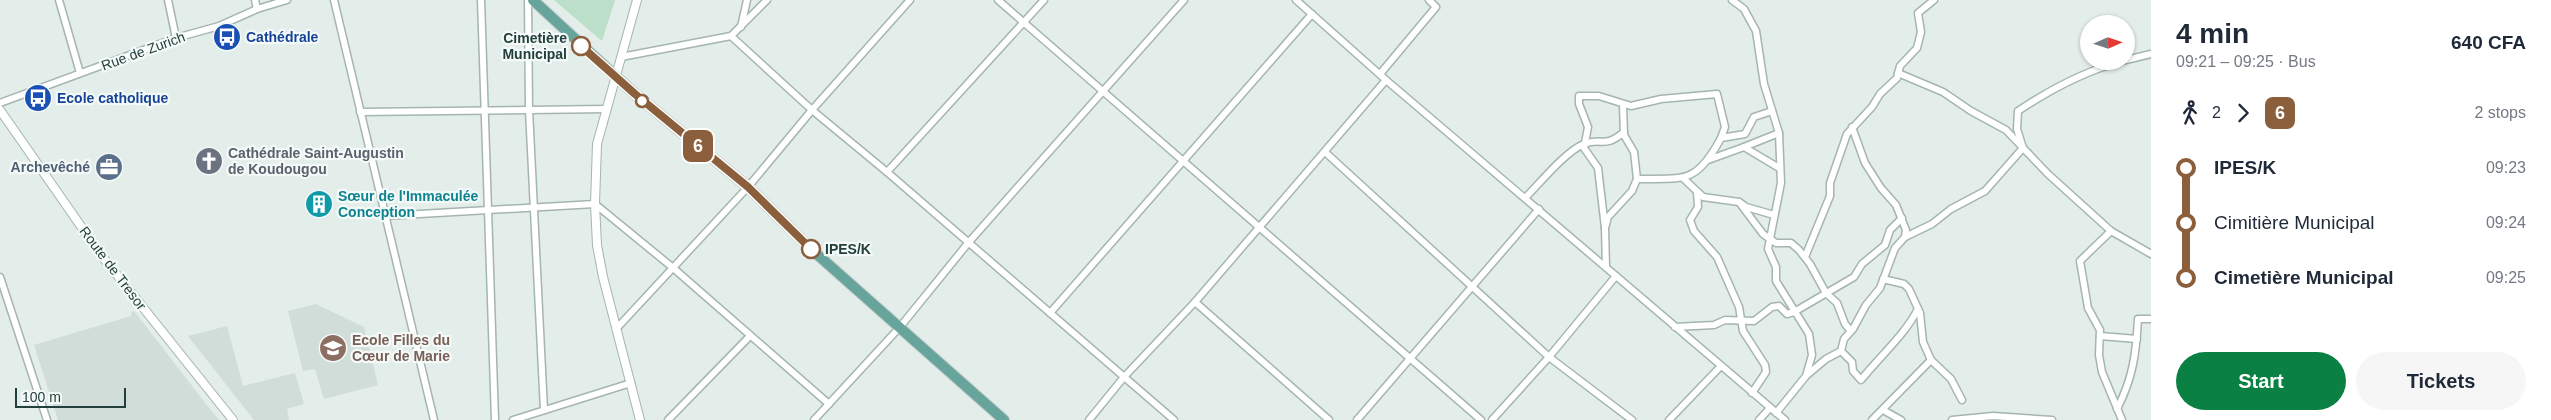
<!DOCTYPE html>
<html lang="en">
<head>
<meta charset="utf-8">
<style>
  body { margin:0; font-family:Helvetica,sans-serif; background:#f6f6f7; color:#1f2937; height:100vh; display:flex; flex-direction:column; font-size:19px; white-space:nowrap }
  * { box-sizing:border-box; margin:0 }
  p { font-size:16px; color:#747a83 }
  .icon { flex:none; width:28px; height:28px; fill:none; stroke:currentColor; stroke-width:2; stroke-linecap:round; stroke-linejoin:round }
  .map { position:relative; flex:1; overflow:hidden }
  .panel { display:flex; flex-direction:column; background:#fff; width:400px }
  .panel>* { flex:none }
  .badge { padding:0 10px; border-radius:8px; font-size:18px; line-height:32px }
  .needle { width:32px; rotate:87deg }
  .tools { position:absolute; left:2080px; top:15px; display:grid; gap:10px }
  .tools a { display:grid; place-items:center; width:55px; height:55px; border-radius:50%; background:#fff; box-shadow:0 1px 4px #0004; font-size:25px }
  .scale { position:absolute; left:15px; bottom:12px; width:111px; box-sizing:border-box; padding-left:5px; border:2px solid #223f3b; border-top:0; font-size:14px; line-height:18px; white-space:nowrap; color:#223f3b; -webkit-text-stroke:4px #f4faf8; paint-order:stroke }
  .map>.badge { position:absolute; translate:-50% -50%; box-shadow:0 0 0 2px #fff }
  .legs { display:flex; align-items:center; gap:8px; height:55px; padding:0 25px; font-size:16px }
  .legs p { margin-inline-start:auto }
  .summary { display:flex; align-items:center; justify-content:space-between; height:85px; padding:0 25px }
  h1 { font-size:28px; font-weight:800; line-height:38px }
  .primary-button { display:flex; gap:10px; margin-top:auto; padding:10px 25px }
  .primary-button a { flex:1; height:58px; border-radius:30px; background:#0b8043; color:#fff; font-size:20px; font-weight:800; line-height:58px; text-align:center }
  .primary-button a+a { background:#f6f6f7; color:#1f2937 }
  ul { padding:0 25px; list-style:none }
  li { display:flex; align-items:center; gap:18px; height:55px; font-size:19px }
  li i { display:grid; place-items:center; width:8px; height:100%; margin:0 6px; background:currentColor }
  li i::after { content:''; width:12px; height:12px; margin:-6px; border:4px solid; border-radius:50%; background:#fff }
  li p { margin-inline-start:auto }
  li:first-child i { background:linear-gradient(#0000 50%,currentColor 0) }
  li:last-child i { background:linear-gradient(currentColor 50%,#0000 0) }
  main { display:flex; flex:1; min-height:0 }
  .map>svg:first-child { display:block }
  .built { fill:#d1ddd9 }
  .green { fill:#bcdfca }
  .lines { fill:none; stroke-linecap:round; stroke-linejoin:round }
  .minor-casing { stroke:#a5b5b2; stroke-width:9 }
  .tertiary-casing { stroke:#a5b5b2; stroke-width:10 }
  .primary-casing { stroke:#c1c9c8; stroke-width:12 }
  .minor { stroke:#fff; stroke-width:6 }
  .tertiary { stroke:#fff; stroke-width:8 }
  .primary { stroke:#67a49c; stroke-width:10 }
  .line-1-casing { stroke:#fff; stroke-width:11 }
  .line-1 { stroke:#8b5e3c; stroke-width:8 }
  .stop-1-dot { fill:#fff; stroke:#8b5e3c; stroke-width:2.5 }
  .labels { text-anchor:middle; stroke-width:4.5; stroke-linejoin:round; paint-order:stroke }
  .transit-label { font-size:14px; font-weight:bold; fill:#164399; stroke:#f4faf8; text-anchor:start }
  .stop-label { font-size:14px; font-weight:bold; fill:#223f3b; stroke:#f4faf8; text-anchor:end }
  .street-label { font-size:14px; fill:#223f3b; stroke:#f4faf8 }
  .worship-label { font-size:14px; font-weight:bold; fill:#5b616d; stroke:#f4faf8; text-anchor:start }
  .service-label { font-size:14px; font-weight:bold; fill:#4e5e75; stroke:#f4faf8; text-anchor:end }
  .culture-label { font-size:14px; font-weight:bold; fill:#0d838f; stroke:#f4faf8; text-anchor:start }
  .education-label { font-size:14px; font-weight:bold; fill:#785e54; stroke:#f4faf8; text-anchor:start }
</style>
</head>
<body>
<main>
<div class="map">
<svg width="2151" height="420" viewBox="0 0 2151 420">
  <rect width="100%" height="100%" fill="#e3edea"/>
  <!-- built -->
  <g class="built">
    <polygon points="316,304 364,327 378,385 324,399 315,369 303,371 288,311"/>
    <polygon points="134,311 206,404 219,420 58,420 34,345 131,316 131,313"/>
    <polygon points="227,326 243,386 295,373 304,404 287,409 289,420 254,420 188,336"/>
  </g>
  <!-- green -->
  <polygon class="green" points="554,0 615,0 602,41"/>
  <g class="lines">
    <!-- minor casing -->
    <g class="minor-casing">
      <g id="minor">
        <polyline points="59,0 80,73"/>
        <polyline points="168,0 176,38"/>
        <polyline points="255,0 257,9"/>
        <polyline points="334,0 434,420"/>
        <polyline points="481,0 495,420"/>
        <polyline points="528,0 529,110 544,410"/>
        <polyline points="998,0 1481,420"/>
        <polyline points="1296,0 1386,80 1785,420"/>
        <polyline points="1732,0 1744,9 1756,31 1764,84 1779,133 1781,183 1768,249 1776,267 1776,281 1809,334 1812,355 1806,376 1776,413"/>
        <polyline points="741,27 747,0"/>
        <polyline points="731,36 812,110 887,172 1174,420"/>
        <polyline points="621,57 731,36 767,0"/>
        <polyline points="2126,60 2151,54"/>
        <polyline points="1898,73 1943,92 1971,111 2006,130 2048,174 2111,231 2151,254"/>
        <polyline points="1380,74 1436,7 1429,0"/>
        <polyline points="0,103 176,38 219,26 257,9 287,0"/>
        <polyline points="360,112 607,109"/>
        <polyline points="1744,147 1779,133"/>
        <polyline points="1325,152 1549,357 1632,420"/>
        <polyline points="1708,160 1744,147 1779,168"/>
        <polyline points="887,172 1044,0"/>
        <polyline points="1683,178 1703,197 1739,202 1746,207 1774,215"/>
        <path d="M1637,179C1684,178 1696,185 1721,138L1745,134L1754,117L1772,111"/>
        <polyline points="1697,192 1698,207 1690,220 1694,231 1717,257 1739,307 1743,331 1765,365 1766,372 1752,393"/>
        <path d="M1526,197C1540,183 1566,151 1584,144C1602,137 1604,149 1624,132"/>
        <polyline points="1739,202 1763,234 1776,243 1791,243 1799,250 1810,264 1826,293 1837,303 1845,324 1851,331"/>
        <polyline points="385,216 595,204 672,267 829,404"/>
        <polyline points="1605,228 1598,168 1584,148 1588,127 1579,104 1579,96 1599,96 1631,106 1661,99 1717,94 1725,127 1721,138"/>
        <polyline points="2111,231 2080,261 2088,308 2100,330 2099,355 2102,372 2122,420"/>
        <path d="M1905,237L1932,224L1951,209L1985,191L2023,148L2017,129L2018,111C2051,89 2084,71 2123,61"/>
        <polyline points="1805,257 1830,196 1830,183 1847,134 1872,107 1880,94 1897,78 1900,66 1917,48 1921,32 1918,13 1934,0"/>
        <polyline points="1606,267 1605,228 1608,217 1632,191 1637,179 1634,152 1624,135 1623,105"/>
        <polyline points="0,277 47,420"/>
        <polyline points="1883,279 1904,284 1909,289 1920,313 1923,342 1931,360 1951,379 1962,400"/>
        <polyline points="1195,302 1329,420"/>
        <polyline points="1050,313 1312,14"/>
        <polyline points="1675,327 1714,325 1725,320 1754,321 1772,307 1779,306 1787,314 1794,312 1854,277 1862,264 1885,245 1890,230 1902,218"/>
        <polyline points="617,328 748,187 812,110 910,0"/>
        <polyline points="2100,336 2137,339"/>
        <path d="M1841,351L1852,362L1853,371L1861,380C1880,356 1904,336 1918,309"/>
        <polyline points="1807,375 1826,359 1841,351 1844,339 1853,329 1866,305 1880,288 1895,248 1905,237 1906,230 1896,205 1881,188 1865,163 1852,127"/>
        <path d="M2117,409C2133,378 2136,354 2138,319H2151"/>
        <polyline points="1883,410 1901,420"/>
        <polyline points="513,420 631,383"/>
        <polyline points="668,420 750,336"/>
        <polyline points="814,420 900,327 969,242 1184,0"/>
        <polyline points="1089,420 1124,377 1195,302 1386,80"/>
        <polyline points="1357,420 1539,209"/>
        <polyline points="1492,420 1549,357 1616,276"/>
        <polyline points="1669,420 1721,366"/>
        <polyline points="1759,420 1770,408"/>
        <polyline points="1872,420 1931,360"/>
        <polyline points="1952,420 1993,416 2052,420"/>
      </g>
    </g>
    <!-- tertiary casing -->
    <g class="tertiary-casing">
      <g id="tertiary">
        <polyline points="637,0 597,144 595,204 597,245 603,277 640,420"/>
        <polyline points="0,110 101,255 233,420"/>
      </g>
    </g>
    <!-- primary casing -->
    <g class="primary-casing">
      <polyline id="primary" points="533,0 635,94 748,187 811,249 1004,420"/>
    </g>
    <!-- minor -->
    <use href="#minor" class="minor"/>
    <!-- tertiary -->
    <use href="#tertiary" class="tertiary"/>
    <!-- primary -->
    <use href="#primary" class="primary"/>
  </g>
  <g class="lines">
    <!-- line-1 casing -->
    <g class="line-1-casing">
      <polyline id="line-1" points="581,46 635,94 748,187 811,249"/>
    </g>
    <!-- line-1 -->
    <use href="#line-1" class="line-1"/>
  </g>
  <!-- icons -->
  <defs>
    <g id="bus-disc" transform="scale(1.4375)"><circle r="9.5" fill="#1a4fb4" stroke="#f4faf8"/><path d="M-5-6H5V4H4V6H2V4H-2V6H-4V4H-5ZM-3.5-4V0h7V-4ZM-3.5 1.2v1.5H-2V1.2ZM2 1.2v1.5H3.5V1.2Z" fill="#fff"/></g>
    <g id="church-disc" transform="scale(1.4375)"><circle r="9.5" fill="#6b7280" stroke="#f4faf8"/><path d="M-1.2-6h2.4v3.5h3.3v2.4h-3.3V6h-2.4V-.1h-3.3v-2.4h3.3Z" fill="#fff"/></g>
    <g id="office-disc" transform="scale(1.4375)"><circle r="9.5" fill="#5c6f8a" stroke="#f4faf8"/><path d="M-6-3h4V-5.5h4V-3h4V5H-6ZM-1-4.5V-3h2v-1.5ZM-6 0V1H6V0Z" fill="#fff"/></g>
    <g id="building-disc" transform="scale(1.4375)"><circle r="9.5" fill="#0f9aa8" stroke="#f4faf8"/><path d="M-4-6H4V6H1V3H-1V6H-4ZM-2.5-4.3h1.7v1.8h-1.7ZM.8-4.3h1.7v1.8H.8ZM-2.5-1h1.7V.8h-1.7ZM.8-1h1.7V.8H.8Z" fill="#fff"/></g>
    <g id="school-disc" transform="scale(1.4375)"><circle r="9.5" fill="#8d6e63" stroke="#f4faf8"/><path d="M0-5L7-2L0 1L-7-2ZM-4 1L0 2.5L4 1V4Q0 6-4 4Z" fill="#fff"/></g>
  </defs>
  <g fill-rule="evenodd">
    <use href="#bus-disc" x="227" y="37"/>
    <use href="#bus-disc" x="38" y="98"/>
    <use href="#church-disc" x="209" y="161"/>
    <use href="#office-disc" x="109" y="167"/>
    <use href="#building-disc" x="319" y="204"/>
    <use href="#school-disc" x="333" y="348"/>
  </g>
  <!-- markers -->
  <g class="stop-1-dot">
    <circle cx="581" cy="46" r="9"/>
    <circle cx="642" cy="101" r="6"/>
    <circle cx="811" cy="249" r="9"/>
  </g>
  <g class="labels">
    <!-- transit labels -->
    <g class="transit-label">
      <text x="246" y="42">Cathédrale</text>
      <text x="57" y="103">Ecole catholique</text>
    </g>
    <!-- stop labels -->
    <g class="stop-label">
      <text x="567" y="43">Cimetière<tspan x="567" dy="16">Municipal</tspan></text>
      <text x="825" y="254" text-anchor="start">IPES/K</text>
    </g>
    <!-- street labels -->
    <g class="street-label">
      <text transform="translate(143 51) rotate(-20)" y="5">Rue de Zurich</text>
      <text transform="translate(113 268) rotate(53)" y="5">Route de Tresor</text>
    </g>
    <!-- worship labels -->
    <g class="worship-label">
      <text x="228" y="158">Cathédrale Saint-Augustin<tspan x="228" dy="16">de Koudougou</tspan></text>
    </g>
    <!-- service labels -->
    <g class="service-label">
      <text x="90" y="172">Archevêché</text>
    </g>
    <!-- culture labels -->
    <g class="culture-label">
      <text x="338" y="201">Sœur de l'Immaculée<tspan x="338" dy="16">Conception</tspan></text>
    </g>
    <!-- education labels -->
    <g class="education-label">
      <text x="352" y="345">Ecole Filles du<tspan x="352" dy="16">Cœur de Marie</tspan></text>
    </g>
  </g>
</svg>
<div class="tools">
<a><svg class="needle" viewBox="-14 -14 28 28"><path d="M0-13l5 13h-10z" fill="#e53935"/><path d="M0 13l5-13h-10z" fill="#747a83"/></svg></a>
</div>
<div class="scale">100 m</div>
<b class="badge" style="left:698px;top:146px;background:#8b5e3c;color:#fff">6</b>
</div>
<section class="panel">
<div class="summary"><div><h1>4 min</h1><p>09:21 – 09:25 · Bus</p></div><b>640 CFA</b></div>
<div class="legs"><svg class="icon" aria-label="walk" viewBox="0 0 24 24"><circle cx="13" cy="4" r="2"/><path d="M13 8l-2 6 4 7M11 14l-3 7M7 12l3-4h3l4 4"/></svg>2<svg class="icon" aria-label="forward" viewBox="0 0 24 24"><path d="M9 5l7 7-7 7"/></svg><b class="badge" style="background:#8b5e3c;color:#fff">6</b><p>2 stops</p></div>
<ul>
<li><i style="color:#8b5e3c"></i><b>IPES/K</b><p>09:23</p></li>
<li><i style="color:#8b5e3c"></i><span>Cimitière Municipal</span><p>09:24</p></li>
<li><i style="color:#8b5e3c"></i><b>Cimetière Municipal</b><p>09:25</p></li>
</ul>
<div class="primary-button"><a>Start</a><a>Tickets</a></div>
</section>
</main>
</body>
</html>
